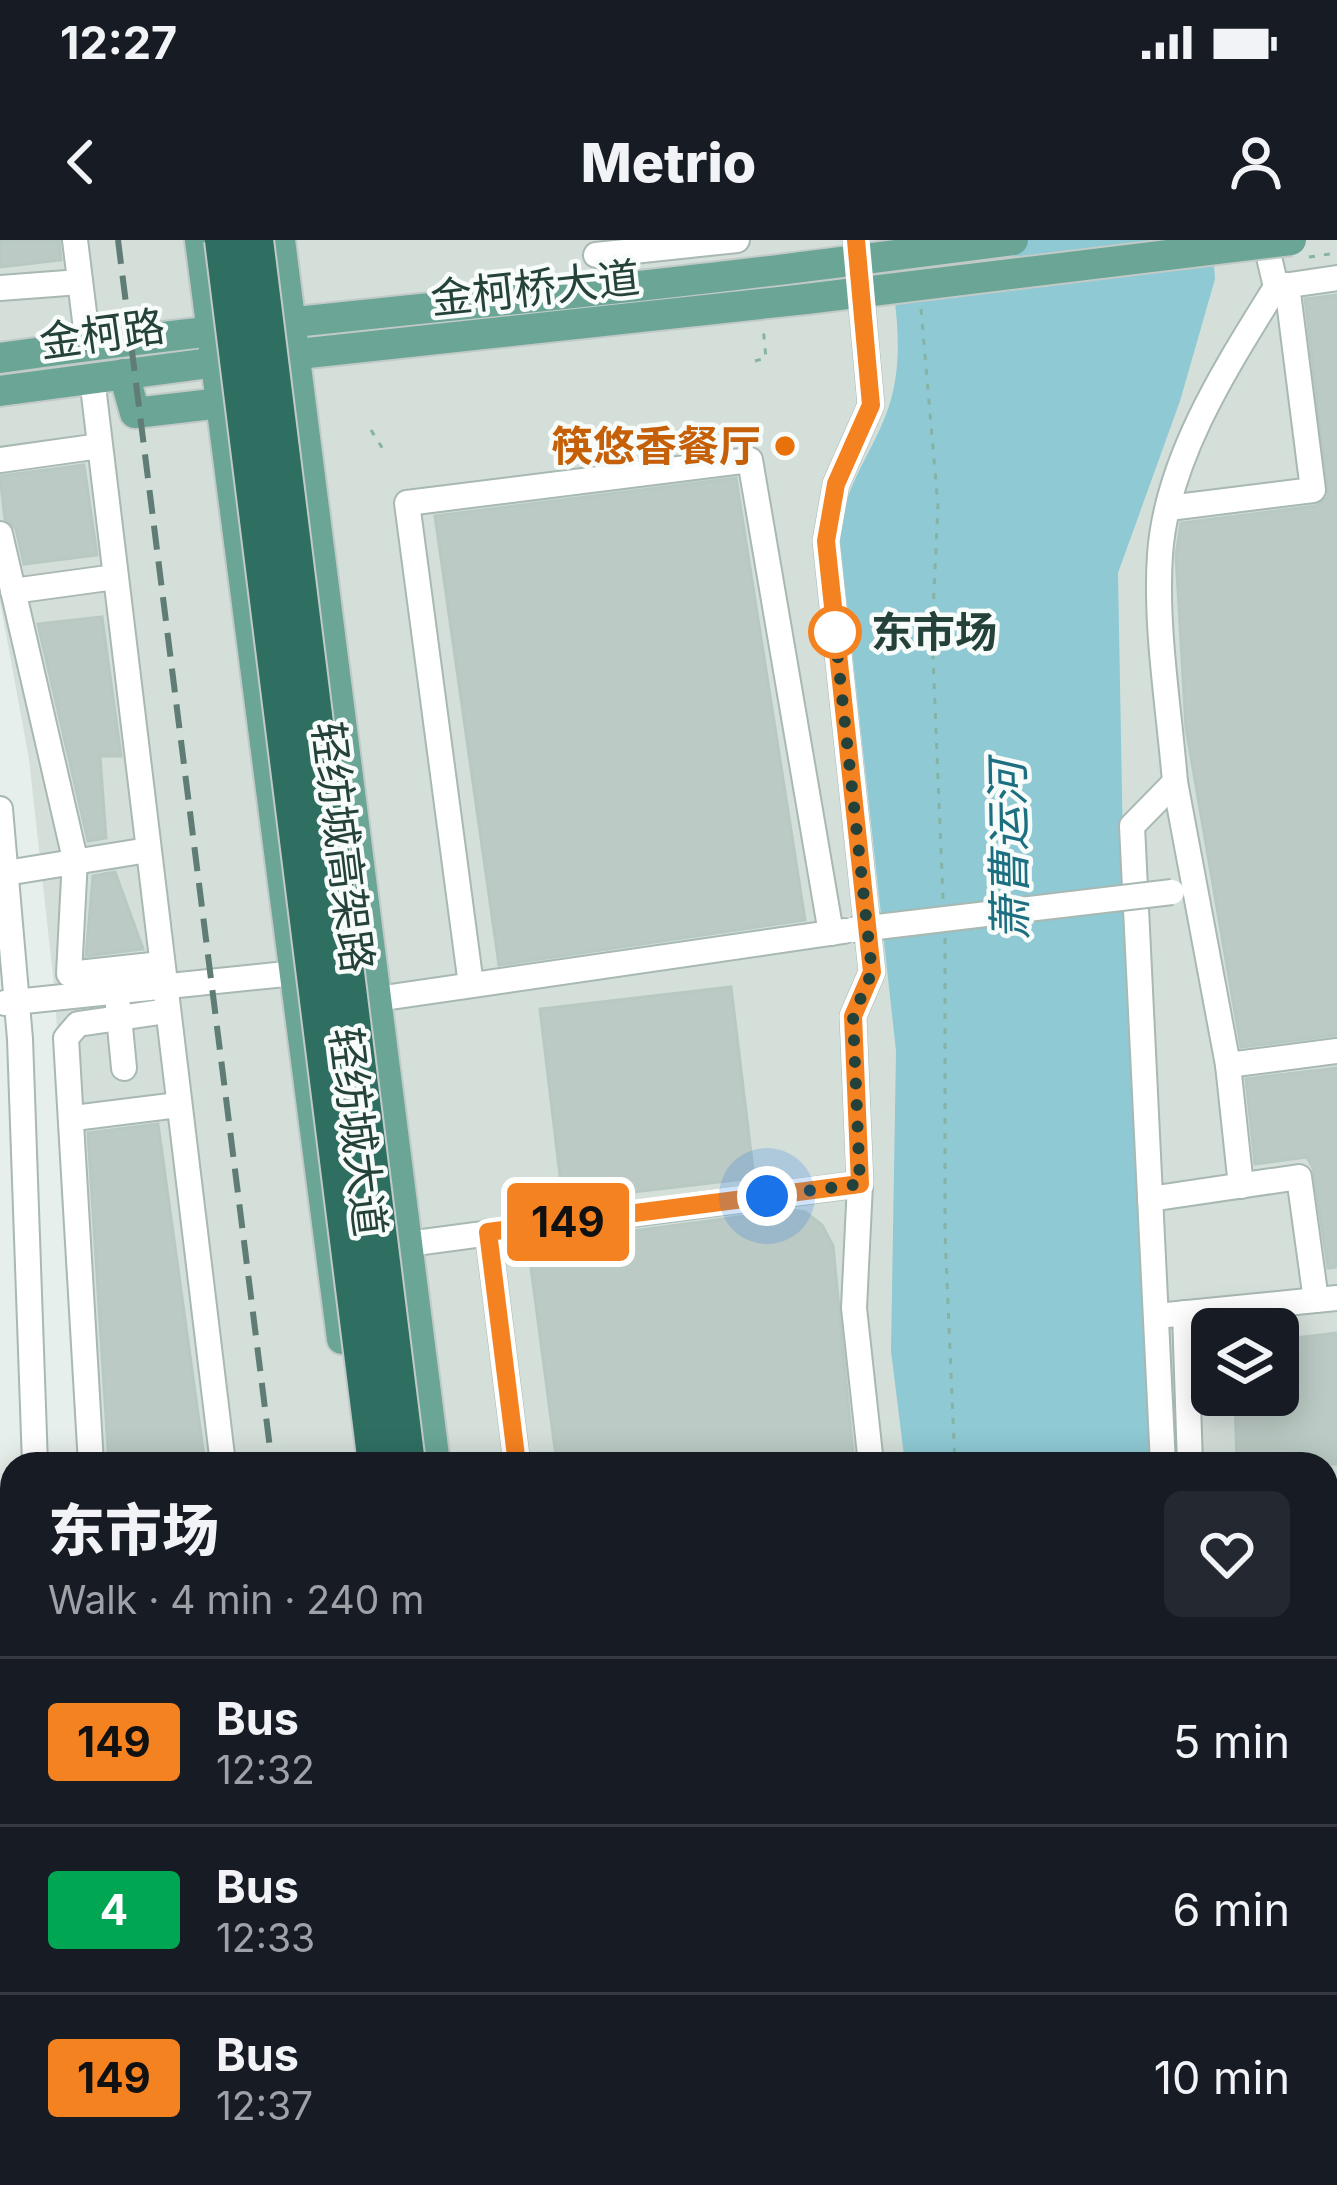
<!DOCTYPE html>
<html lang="en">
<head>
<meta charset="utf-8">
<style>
	body { margin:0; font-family:Inter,"Noto Sans SC",sans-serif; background:#242831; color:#f1f3f6; height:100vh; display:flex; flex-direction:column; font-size:45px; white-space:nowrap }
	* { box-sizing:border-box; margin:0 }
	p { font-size:39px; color:#9ea1a6 }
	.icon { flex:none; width:66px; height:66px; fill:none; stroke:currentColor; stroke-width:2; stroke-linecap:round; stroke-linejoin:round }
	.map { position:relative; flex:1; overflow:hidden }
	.sheet { position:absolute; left:0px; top:1212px; width:1338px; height:735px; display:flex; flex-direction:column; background:#171b24; border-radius:36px 36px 0 0; box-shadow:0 6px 30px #0003 }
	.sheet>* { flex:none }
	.badge { padding:0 24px; border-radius:9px; font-size:42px; line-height:78px }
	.fabs { position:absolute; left:1191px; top:1068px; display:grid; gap:24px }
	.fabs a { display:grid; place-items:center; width:108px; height:108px; border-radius:18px; background:#171b24; box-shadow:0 6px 30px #0003; font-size:60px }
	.you { position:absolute; width:60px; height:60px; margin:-30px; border:9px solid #fff; border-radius:50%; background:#1a73e8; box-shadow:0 0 0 18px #1a73e833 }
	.map>.badge { position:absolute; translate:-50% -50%; box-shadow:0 0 0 6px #fff }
	.round { display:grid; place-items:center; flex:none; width:126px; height:126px; border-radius:18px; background:#242831 }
	.summary { display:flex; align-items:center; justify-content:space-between; height:204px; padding:0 48px }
	h1 { font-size:57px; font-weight:800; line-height:90px }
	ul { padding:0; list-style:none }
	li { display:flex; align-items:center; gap:36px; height:168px; padding:0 48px; border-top:3px solid #363941 }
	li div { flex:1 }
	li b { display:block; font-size:45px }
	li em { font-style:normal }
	li .badge { min-width:132px; font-weight:700; text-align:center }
	.status { display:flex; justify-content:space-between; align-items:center; height:84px; padding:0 60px; background:#171b24; direction:ltr }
	.status svg { height:33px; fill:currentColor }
	header { display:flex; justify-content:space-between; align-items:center; height:156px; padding:0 48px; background:#171b24; font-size:54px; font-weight:800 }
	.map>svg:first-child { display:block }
	.built { fill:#d4dfda; fill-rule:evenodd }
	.water { fill:#8ec9d4 }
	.building { fill:#bbcac4; stroke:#b8c9c2; stroke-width:3 }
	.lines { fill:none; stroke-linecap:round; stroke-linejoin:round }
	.minor-casing { stroke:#a8b8b2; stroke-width:28 }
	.major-casing { stroke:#c2cac8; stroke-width:34 }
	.highway-casing { stroke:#c2cac8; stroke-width:40 }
	.path { stroke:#86b3a5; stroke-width:3; stroke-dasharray:6 9; stroke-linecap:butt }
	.minor { stroke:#fff; stroke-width:24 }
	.major { stroke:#6aa596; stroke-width:30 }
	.highway { stroke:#2f6f62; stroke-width:36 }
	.rail { stroke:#5f7d75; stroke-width:6; stroke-dasharray:24 12; stroke-linecap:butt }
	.minor-bridge-casing { stroke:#a8b8b2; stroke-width:28; stroke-linecap:butt }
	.major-bridge-casing { stroke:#c2cac8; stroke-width:34; stroke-linecap:butt }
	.highway-bridge-casing { stroke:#c2cac8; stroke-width:40; stroke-linecap:butt }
	.path-bridge { stroke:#86b3a5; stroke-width:3; stroke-dasharray:6 9; stroke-linecap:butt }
	.minor-bridge { stroke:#fff; stroke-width:24 }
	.major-bridge { stroke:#6aa596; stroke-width:30 }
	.highway-bridge { stroke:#2f6f62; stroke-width:36 }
	.line-casing { stroke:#fff; stroke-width:27 }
	.line { stroke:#f58220; stroke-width:18 }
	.walk { stroke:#24423a; stroke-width:12; stroke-dasharray:0 21.6 }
	.food-dot { fill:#e8710a; stroke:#f7fbf9; stroke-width:4.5 }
	.stop-dot { fill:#fff; stroke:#f58220; stroke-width:6 }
	.labels { text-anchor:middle; stroke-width:9; stroke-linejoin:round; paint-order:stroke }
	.street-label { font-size:42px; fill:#24423a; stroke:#f7fbf9 }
	.food-label { font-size:42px; font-weight:bold; fill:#c56008; stroke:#f7fbf9; text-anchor:end }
	.stop-label { font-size:42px; font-weight:bold; fill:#24423a; stroke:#f7fbf9; text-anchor:start }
	.water-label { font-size:45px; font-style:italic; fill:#1c6f80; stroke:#f7fbf9 }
</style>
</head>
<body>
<div class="status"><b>12:27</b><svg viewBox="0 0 49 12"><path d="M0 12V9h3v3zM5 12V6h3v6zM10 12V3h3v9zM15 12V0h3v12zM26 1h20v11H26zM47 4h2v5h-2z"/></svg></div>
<header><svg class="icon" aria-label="back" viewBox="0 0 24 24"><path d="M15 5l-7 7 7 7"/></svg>Metrio<svg class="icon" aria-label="person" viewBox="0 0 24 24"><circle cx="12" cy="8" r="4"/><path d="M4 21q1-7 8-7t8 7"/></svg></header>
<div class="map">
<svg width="1337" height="1945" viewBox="0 0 1337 1945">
	<rect width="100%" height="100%" fill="#e6efeb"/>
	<g class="built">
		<path d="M0 0H1337V1945H1198V1935H1326V1224H81L55 754 29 519 0 361ZM1212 1089H1278V1155H1212Z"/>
		<path d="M146 1935H338L339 1945H147Z"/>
	</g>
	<g class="water">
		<path d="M886 0H1212L1215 39 1180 161 1118 333 1123 609 1141 900 1149 1224H905L891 1111 896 811 840 301C840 250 872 215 888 169 907 115 894 55 886 0Z"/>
		<path d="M995 1935H1163V1945H996Z"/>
	</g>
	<g class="building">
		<path d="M0 0H59L61 20 0 27Z"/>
		<path d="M1337 55V795L1241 807 1186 488 1176 315 1181 283 1315 266 1328 257 1305 59Z"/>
		<path d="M84 225 97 315 24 324 16 289 5 279 0 236Z"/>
		<path d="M736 238 805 680 499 725 435 276Z"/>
		<path d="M102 377 121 516H100L106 598 88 601 38 384Z"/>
		<path d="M115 632 143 709 86 716 93 636Z"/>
		<path d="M731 747 754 938 563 960 540 769Z"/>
		<path d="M1337 828V1027L1328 1028 1313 928 1307 917 1255 924 1246 839Z"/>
		<path d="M158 884 205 1224H109L88 893Z"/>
		<path d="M791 970 805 972 822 985 833 1006 854 1224H557L528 1005Z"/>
		<path d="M1337 1093V1224H1237L1235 1155H1278V1100Z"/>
	</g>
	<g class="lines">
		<g class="minor-casing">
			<g id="minor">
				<path d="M75 0 88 105"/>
				<path d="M856 0 871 165 836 244 826 301 872 732 853 776 860 944 854 1068 871 1224"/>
				<path d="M596 15 737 0"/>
				<path d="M1276 47 1337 38"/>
				<path d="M0 48 80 42"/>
				<path d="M92 138 223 1224"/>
				<path d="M0 220 100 206"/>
				<path d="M1169 268 1313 250 1287 45"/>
				<path d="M0 294 75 619 69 734 161 724"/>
				<path d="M13 351 115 337"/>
				<path d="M1175 542 1228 825 1241 946"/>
				<path d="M0 569 20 799 35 1224"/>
				<path d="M6 633 148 610"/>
				<path d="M471 745 407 263 750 220 831 693"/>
				<path d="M377 759 844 691"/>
				<path d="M5 763 295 733"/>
				<path d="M118 766 124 828"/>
				<path d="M1228 825 1337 811"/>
				<path d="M74 878 178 865"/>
				<path d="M1150 959 1299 937 1316 1060"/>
				<path d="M488 992 517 1224"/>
				<path d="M408 1004 860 944"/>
				<path d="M1185 1073 1190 1224"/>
				<path d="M1157 1076 1337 1058"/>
				<path d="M91 1224 66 798 78 784 167 771"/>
				<path d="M1163 1224 1132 586 1175 542C1169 468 1155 388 1160 314 1167 218 1227 126 1276 47L1265 0"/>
				<path d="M114 1935 115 1945"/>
				<path d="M171 1935 172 1945"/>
				<path d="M310 1935 311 1945"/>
				<path d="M1223 1935 1224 1945"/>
				<path d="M595 1945 666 1939"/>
				<path d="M1312 1945 1337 1941"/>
			</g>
		</g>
		<g class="major-casing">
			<g id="major">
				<path d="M200 0 342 1099"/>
				<path d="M280 0 435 1224"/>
				<path d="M280 116 806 59"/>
				<path d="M0 118C267 80 535 61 802 27"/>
				<path d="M124 134 135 173 221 163"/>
				<path d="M0 151 232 120"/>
				<path d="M526 1935 527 1945"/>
			</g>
		</g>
		<g class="highway-casing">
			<g id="highway">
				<path d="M467 1935 468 1945"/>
				<path d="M496 1935 498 1945"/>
			</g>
		</g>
		<g class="path">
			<path d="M921 69 938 266 932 393 943 659"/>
			<path d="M755 121 766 118 763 86"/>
			<path d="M371 190 386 214"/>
			<path d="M945 698V994L955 1224"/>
		</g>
		<use href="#minor" class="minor"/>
		<use href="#major" class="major"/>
		<use href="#highway" class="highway"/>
		<g class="rail">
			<path d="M118 0 272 1224"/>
			<path d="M372 1935 373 1945"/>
		</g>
		<g class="minor-bridge-casing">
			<path id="minor-bridge" d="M852 690 1172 652"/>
		</g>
		<g class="major-bridge-casing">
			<g id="major-bridge">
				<path d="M802 27 1013 0"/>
				<path d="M806 59 1291 0"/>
			</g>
		</g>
		<g class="highway-bridge-casing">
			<g id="highway-bridge">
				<path d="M223 0 376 1224"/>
				<path d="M255 0 407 1224"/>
			</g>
		</g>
		<path class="path-bridge" d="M1309 17 1337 13"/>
		<use href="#minor-bridge" class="minor-bridge"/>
		<use href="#major-bridge" class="major-bridge"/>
		<use href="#highway-bridge" class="highway-bridge"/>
	</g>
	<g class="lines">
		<g class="line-casing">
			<path id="line" d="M517 1224 488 992 860 944 853 776 872 732 826 301 836 244 871 165 856 0"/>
		</g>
		<use href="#line" class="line"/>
		<path class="walk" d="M767 956 860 944 853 776 872 732 835 392"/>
	</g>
	<circle class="food-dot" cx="785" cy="206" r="12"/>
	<circle class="stop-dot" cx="835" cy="392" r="24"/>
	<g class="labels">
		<g class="street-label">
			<text transform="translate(535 48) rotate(-6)" y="15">金柯桥大道</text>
			<text transform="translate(102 94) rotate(-8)" y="15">金柯路</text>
			<text transform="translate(343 607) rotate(83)" y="15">轻纺城高架路</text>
			<text transform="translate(358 892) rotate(83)" y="15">轻纺城大道</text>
		</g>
		<g class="food-label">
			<text x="761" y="221">筷悠香餐厅</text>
		</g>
		<g class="stop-label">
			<text x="871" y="407">东市场</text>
		</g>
		<g class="water-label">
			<text transform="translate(1009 611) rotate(-91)" y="16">萧曹运河</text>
		</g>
	</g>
</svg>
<div class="fabs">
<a><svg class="icon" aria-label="layers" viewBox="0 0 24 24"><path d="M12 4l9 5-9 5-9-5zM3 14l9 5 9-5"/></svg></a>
</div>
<div class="you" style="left:767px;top:956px"></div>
<b class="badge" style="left:568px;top:982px;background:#f58220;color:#111">149</b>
<section class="sheet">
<div class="summary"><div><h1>东市场</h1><p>Walk · 4 min · 240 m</p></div><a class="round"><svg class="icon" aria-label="heart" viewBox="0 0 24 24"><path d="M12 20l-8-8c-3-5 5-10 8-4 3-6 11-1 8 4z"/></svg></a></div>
<ul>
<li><span class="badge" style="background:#f58220;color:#111">149</span><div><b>Bus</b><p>12:32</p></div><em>5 min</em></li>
<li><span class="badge" style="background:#00a651;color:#fff">4</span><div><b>Bus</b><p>12:33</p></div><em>6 min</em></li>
<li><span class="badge" style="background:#f58220;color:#111">149</span><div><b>Bus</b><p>12:37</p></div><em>10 min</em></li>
</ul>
</section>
</div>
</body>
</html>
